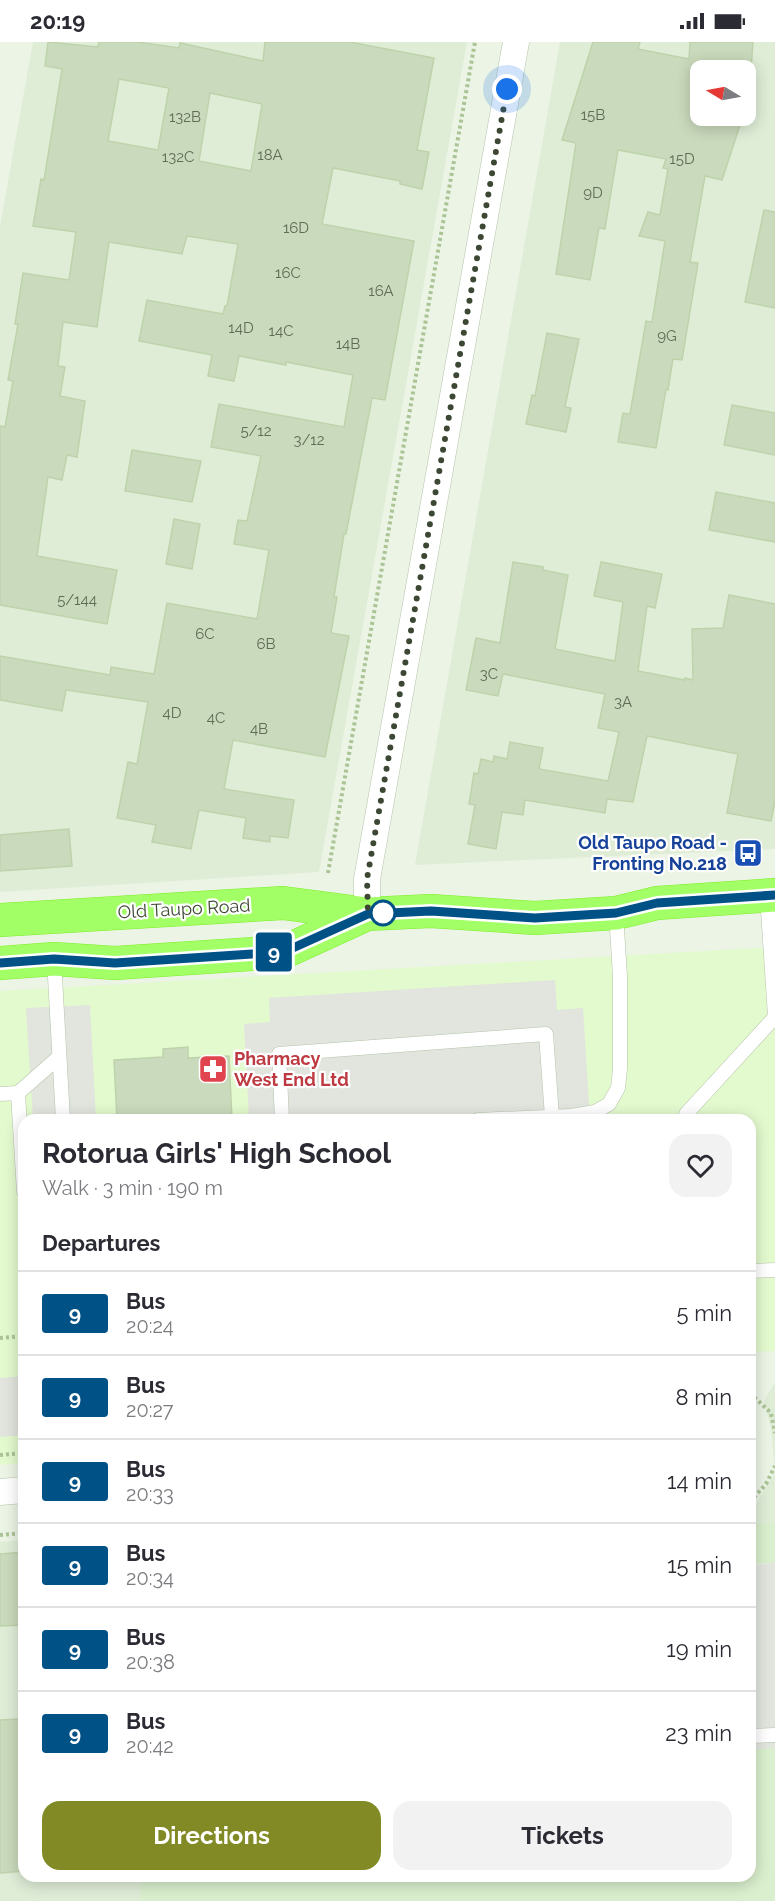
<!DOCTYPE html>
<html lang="en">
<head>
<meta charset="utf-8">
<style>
	body { margin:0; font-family:Raleway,sans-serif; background:#f2f2f3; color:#2b2b33; height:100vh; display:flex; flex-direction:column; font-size:22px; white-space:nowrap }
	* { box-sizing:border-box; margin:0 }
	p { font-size:20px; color:#7c7c81 }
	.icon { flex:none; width:33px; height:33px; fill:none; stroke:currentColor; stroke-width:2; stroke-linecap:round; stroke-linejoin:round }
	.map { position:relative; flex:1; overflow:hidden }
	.panel { position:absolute; left:18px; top:1072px; width:738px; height:768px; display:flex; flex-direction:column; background:#fff; border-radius:18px; box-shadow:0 3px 15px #0003 }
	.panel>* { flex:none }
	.badge { padding:0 12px; border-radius:4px; font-size:21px; line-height:39px }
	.needle { width:39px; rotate:280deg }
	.buttons { position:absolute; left:690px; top:18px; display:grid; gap:12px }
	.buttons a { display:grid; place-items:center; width:66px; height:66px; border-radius:12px; background:#fff; box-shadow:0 3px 15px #0003; font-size:30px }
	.you { position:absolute; width:30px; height:30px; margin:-15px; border:4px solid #fff; border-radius:50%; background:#1a73e8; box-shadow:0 0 0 9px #1a73e833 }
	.map>.badge { position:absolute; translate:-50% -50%; box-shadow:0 0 0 3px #fff }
	h2 { padding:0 24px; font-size:22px; line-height:54px }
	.round { display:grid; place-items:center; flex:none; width:63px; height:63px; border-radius:18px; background:#f2f2f3 }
	.overview { display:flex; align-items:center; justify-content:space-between; height:102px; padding:0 24px }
	h1 { font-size:28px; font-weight:700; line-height:45px }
	.action { display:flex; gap:12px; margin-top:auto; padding:12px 24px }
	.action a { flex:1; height:69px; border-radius:18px; background:#818a24; color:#fff; font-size:24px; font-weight:700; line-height:69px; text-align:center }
	.action a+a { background:#f2f2f3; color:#2b2b33 }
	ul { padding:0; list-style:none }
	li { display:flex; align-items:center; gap:18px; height:84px; padding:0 24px; border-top:2px solid #e1e1e2 }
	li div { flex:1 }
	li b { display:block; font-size:22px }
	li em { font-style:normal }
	li .badge { min-width:66px; font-weight:700; text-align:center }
	.status { display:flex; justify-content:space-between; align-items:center; height:42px; padding:0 30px; background:#fff; direction:ltr }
	.status svg { height:16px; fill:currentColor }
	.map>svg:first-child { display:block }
	.residential { fill:#dfedd7; fill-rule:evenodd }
	.commercial { fill:#e3f9ce }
	.education { fill:#d9efcd }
	.parking { fill:#e1e5de }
	.building { fill:#cadabc; stroke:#bed3ac; stroke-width:1.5; fill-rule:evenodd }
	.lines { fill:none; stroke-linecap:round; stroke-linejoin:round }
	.lane-casing { stroke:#b5c4aa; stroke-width:15 }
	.street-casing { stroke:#b5c4aa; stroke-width:27 }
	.highway-casing { stroke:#7dee26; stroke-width:34 }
	.path { stroke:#aac496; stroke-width:4; stroke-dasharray:3 3; stroke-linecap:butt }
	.lane { stroke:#fff; stroke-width:14 }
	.street { stroke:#fff; stroke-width:26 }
	.highway { stroke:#a3ff66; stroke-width:33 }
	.line-casing { stroke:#fff; stroke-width:14 }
	.line { stroke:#005186; stroke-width:9 }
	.walk { stroke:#3d4834; stroke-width:6; stroke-dasharray:0 10.8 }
	.stop-dot { fill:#fff; stroke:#005186; stroke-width:3 }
	.labels { text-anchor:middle; stroke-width:4.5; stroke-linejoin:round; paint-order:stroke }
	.number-label { font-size:15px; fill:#606c56 }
	.transit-label { font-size:18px; font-weight:bold; fill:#164399; stroke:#fff; text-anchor:end }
	.street-label { font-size:18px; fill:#3d4834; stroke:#fff }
	.health-label { font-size:18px; font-weight:bold; fill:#be3a42; stroke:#fff; text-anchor:start }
</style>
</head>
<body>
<div class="status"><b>20:19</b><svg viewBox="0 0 49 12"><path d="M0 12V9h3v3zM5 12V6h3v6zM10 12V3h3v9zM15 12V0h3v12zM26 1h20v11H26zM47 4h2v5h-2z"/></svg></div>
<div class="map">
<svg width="775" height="1859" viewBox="0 0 775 1859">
	<rect width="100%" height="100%" fill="#ebf4e5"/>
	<g class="residential">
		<path d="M33 0H467L319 830 0 850V184Z"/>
		<path d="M560 0H775V807L415 823ZM700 28H746V74H700Z"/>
		<path d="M775 1340V1482L750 1480V1472L775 1431 771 1386 764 1359Z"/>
		<path d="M24 1498V1834L141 1835V1859H0V1500Z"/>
	</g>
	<path class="commercial" d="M775 905V1309L750 1310V1078H24V1421L0 1423V949Z"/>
	<g class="education">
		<path d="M750 1480 775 1482V1521L750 1522Z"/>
		<path d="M775 1706V1859H141V1834H750V1708Z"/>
	</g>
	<g class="parking">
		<path d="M555 938 557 968 583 966 590 1078H249L244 982 270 980 269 956Z"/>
		<path d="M90 963 96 1078H33L26 966Z"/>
		<path d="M24 1334V1393L0 1395V1336Z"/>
		<path d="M775 1521V1706L750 1708V1523Z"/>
	</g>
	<g class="building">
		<path d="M48 0 98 5 99 0H138L179 6 180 1 263 19 265 0H350L434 16 417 108 429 110 422 147 400 142V139L333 126 322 182 414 199 385 358 372 356 346 492H344L334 555H337L331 591 349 594 325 715 233 698 224 747 294 758 288 796 270 794V800L243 796 246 776 199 768 191 807 152 800 156 783 117 776 128 720 137 722 148 660 66 648 62 669 0 658V614L110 633 111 625 154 632 167 561 257 577 269 508 234 502 238 478 247 479 261 414 211 405 219 362 344 385 353 333 286 320V323L239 314 234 339 208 334 212 313 139 299 147 258 223 272 225 264H227L238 202 187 194 182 212 109 200 97 285 63 280 58 324 65 325 60 354 85 359 77 415 67 413 62 438 48 435 37 514 117 528 107 582 0 563V384L5 385 13 339 8 338 18 282H15L23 231 69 238 76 190 33 184 41 137 44 138 62 27 45 24ZM119 37 169 46 158 108 108 99ZM210 51 262 62 251 129 199 119Z"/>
		<path d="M593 0H640L638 7 689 17 690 0H753L751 28H700V74H743L722 138 705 134 690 220 698 221 682 318 673 317 668 348 666 347 656 406 618 400 623 371 630 372 646 279 652 280 665 199 639 194 648 170 660 173 668 127 663 126 666 117 618 108 605 187 599 186 590 238 556 232 576 101 562 98Z"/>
		<path d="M764 168 775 170V266L745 260Z"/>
		<path d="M547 291 579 297 565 365 571 366 566 390 526 382 532 353 535 354Z"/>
		<path d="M732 363 775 371V413L724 403Z"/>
		<path d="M132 408 201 419 192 460 125 449Z"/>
		<path d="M716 450 775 461V500L709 488Z"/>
		<path d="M174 477 200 482 192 527 166 522Z"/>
		<path d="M513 520 543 525V528L568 533 555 607 615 619 623 560 594 554 601 520 662 532 655 566 647 564 638 629 685 638V636L693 638 692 587 723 586 729 553 775 562V759L771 779 727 771 738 712 647 694 633 760 607 757 605 771 525 758 523 773 502 770 496 807 468 802 475 763 469 762 474 731 478 732 481 717 493 720 494 714 507 717 510 700 543 706 539 727 608 739 619 690 598 686 605 652 503 632 498 654 466 648 476 596 500 601Z"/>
		<path d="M69 787 72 824 0 829V793Z"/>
		<path d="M188 1005V1016L229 1014 232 1078H117L114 1018 163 1015V1007Z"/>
		<path d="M24 1510V1583L0 1584V1512Z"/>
		<path d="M19 1677 21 1705H24V1728H22L24 1761V1829L0 1831V1678Z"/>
	</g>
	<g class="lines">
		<g class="lane-casing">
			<g id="lane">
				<path d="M767 853 775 974"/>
				<path d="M54 917 63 1078"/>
				<path d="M18 1051 24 1150"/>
				<path d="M0 1052 18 1051 59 1015"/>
				<path d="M282 1078 279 1012 546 992 552 1075"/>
				<path d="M478 1078 571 1074 595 1070 609 1062 618 1046 620 1027V934L616 871"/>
				<path d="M686 1078V1072L775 975"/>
				<path d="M750 1229 775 1228"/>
				<path d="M750 1694 775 1693"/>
			</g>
		</g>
		<g class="street-casing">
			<g id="street">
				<path d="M367 872V837L516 0"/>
				<path d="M0 1450 24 1448"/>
			</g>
		</g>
		<g class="highway-casing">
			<g id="highway">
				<path d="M0 878 283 861 367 872 431 869 535 876 616 871 657 861 775 853"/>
				<path d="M0 921 54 917 115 921 284 910 367 872"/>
			</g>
		</g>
		<g class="path">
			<path d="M328 831 475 0"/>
			<path d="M0 1296 24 1294"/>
			<path d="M750 1351 771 1371 775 1391"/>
			<path d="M0 1413 24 1411"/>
			<path d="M750 1460 766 1442 775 1424"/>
			<path d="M0 1493 24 1491"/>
		</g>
		<use href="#lane" class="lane"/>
		<use href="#street" class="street"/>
		<use href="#highway" class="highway"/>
	</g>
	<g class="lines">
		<g class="line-casing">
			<path id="line" d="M0 921 54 917 115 921 284 910 368 872 431 869 535 876 616 871 657 861 775 853"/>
		</g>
		<use href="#line" class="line"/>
		<path class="walk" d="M383 871 368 872 367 837 507 47"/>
	</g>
	<defs>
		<g id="bus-square" transform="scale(1.5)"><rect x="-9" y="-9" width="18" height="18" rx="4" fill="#1a4fb4" stroke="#fff"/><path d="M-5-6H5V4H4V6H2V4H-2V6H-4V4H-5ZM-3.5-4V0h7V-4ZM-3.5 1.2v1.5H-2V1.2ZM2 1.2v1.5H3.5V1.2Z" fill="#fff"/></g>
		<g id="pharmacy-square" transform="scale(1.5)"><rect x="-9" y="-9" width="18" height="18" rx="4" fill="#e0444e" stroke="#fff"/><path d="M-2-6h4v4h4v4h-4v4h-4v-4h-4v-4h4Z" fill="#fff"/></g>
	</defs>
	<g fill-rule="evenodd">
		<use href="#bus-square" x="748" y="811"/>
		<use href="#pharmacy-square" x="213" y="1027"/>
	</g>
	<circle class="stop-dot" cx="383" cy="871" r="12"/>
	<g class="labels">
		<g class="number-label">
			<text x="593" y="78">15B</text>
			<text x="185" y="80">132B</text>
			<text x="270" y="118">18A</text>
			<text x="178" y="120">132C</text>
			<text x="682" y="122">15D</text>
			<text x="593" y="156">9D</text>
			<text x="296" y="191">16D</text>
			<text x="288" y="236">16C</text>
			<text x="381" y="254">16A</text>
			<text x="241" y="291">14D</text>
			<text x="281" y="294">14C</text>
			<text x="667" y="299">9G</text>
			<text x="348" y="307">14B</text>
			<text x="256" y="394">5/12</text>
			<text x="309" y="403">3/12</text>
			<text x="77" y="563">5/144</text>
			<text x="205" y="597">6C</text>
			<text x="266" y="607">6B</text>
			<text x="489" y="637">3C</text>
			<text x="623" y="665">3A</text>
			<text x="172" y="676">4D</text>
			<text x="216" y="681">4C</text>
			<text x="259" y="692">4B</text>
		</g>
		<g class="transit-label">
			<text x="727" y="807">Old Taupo Road -<tspan x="727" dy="21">Fronting No.218</tspan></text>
		</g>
		<g class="street-label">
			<text transform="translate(184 867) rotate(-3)" y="6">Old Taupo Road</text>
		</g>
		<g class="health-label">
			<text x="234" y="1023">Pharmacy<tspan x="234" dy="21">West End Ltd</tspan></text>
		</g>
	</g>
</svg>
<div class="buttons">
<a><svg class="needle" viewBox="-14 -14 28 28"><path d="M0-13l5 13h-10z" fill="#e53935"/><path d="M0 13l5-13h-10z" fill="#7c7c81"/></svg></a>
</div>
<div class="you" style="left:507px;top:47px"></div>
<b class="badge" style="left:274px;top:910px;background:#005186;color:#fff">9</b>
<section class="panel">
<div class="overview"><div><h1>Rotorua Girls' High School</h1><p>Walk · 3 min · 190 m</p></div><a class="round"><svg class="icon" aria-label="heart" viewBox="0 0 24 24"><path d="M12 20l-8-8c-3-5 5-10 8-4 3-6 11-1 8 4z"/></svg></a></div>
<h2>Departures</h2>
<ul>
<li><span class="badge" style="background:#005186;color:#fff">9</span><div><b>Bus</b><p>20:24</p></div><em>5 min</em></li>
<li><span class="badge" style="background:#005186;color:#fff">9</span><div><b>Bus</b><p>20:27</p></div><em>8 min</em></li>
<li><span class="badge" style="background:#005186;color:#fff">9</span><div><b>Bus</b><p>20:33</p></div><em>14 min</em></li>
<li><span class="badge" style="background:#005186;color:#fff">9</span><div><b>Bus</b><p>20:34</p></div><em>15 min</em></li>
<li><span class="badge" style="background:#005186;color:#fff">9</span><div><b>Bus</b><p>20:38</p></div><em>19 min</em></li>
<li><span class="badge" style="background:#005186;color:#fff">9</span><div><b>Bus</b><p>20:42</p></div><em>23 min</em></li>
</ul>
<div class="action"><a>Directions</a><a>Tickets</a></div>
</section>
</div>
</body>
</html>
